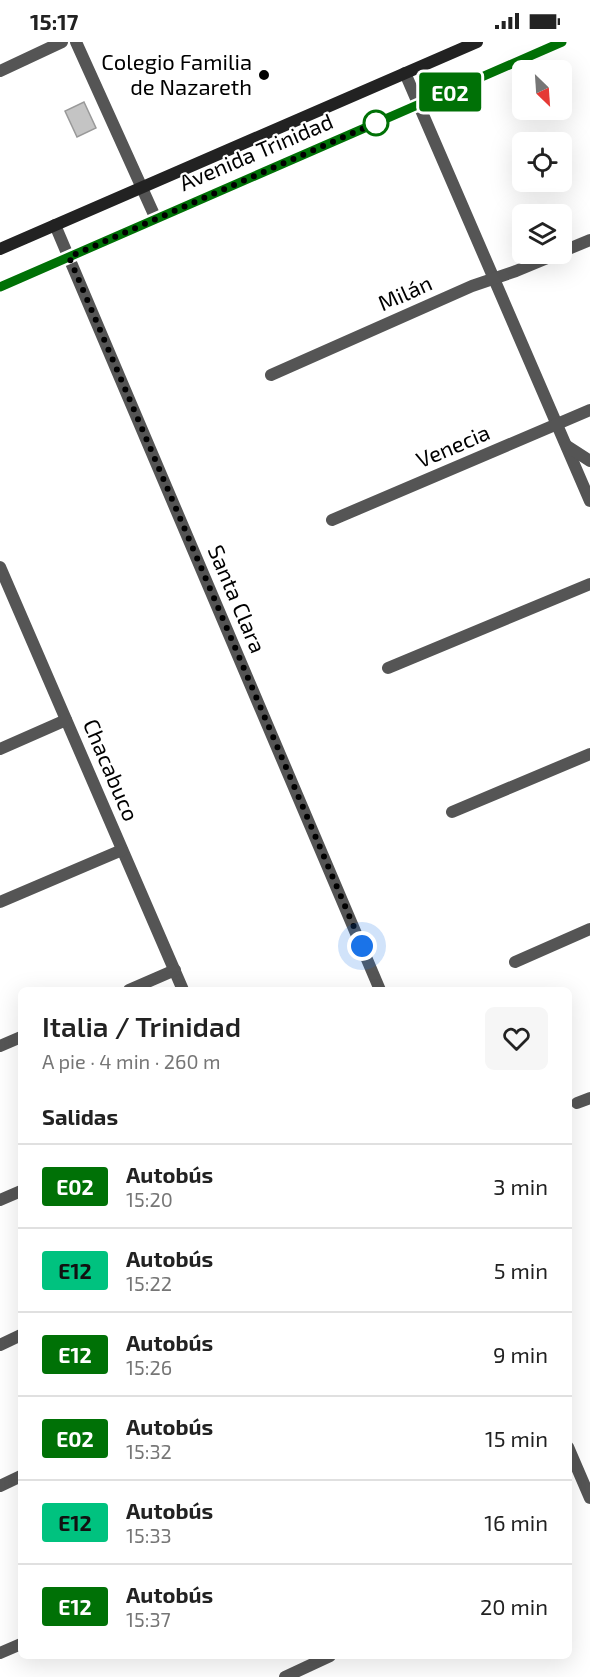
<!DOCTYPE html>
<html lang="es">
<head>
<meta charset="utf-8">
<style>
	body { margin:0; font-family:"Exo 2",sans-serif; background:#f6f6f6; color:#222; height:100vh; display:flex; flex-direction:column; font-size:22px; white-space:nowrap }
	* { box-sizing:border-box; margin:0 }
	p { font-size:20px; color:#767676 }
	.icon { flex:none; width:33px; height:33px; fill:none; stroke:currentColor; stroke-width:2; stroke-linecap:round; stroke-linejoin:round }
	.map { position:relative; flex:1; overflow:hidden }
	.sheet { position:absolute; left:18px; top:945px; width:554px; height:672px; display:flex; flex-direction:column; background:#fff; border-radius:9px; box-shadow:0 6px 24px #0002 }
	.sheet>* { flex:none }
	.badge { padding:0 12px; border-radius:4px; font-size:21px; line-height:39px }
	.needle { width:39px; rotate:155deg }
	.tools { position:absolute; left:512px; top:18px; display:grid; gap:12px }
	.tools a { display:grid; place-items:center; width:60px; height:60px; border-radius:9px; background:#fff; box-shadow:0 6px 24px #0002; font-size:30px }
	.you { position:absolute; width:30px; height:30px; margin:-15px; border:4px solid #fff; border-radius:50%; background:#1a73e8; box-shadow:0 0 0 9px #1a73e833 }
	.map>.badge { position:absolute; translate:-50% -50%; box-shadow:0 0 0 3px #fff }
	h2 { padding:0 24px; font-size:22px; line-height:54px }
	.round { display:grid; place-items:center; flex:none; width:63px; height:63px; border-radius:9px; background:#f6f6f6 }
	.summary { display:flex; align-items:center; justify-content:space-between; height:102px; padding:0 24px }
	h1 { font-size:28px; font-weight:600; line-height:45px }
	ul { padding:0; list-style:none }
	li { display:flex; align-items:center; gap:18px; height:84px; padding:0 24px; border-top:2px solid #e0e0e0 }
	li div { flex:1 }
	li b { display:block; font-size:22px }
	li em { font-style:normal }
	li .badge { min-width:66px; font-weight:700; text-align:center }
	.status { display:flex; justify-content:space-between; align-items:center; height:42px; padding:0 30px; background:#fff; direction:ltr }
	.status svg { height:16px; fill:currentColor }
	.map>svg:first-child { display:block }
	.building { fill:#c4c4c4; stroke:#999; stroke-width:1.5 }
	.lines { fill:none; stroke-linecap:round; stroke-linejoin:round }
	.street { stroke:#555; stroke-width:12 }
	.secondary { stroke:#222; stroke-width:12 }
	.line-casing { stroke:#fff; stroke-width:14 }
	.line { stroke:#007106; stroke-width:9 }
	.walk { stroke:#000; stroke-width:6; stroke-dasharray:0 10.8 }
	.poi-dot { fill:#000; stroke:#fff; stroke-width:2 }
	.stop-dot { fill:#fff; stroke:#007106; stroke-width:3 }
	.labels { text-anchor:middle; stroke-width:4.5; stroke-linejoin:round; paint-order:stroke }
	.poi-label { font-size:22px; fill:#000; stroke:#fff; text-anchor:end }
	.street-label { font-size:22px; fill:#000; stroke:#fff }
</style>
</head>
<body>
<div class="status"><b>15:17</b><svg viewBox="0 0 49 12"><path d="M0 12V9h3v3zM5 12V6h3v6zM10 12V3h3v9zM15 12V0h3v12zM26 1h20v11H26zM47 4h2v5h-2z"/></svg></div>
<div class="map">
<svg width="590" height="1635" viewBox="0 0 590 1635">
	<rect width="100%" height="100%" fill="#fff"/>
	<path class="building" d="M84 60 96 86 77 95 65 69Z"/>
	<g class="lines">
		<g class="street">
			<path d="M76 0 156 177"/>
			<path d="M0 29 62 0"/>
			<path d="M405 31 590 459"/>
			<path d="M55 183 380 948"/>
			<path d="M561 210 590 198"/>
			<path d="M271 333 472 244 516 229 557 212"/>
			<path d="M567 404 590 419"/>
			<path d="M332 478 590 368"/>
			<path d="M0 525 183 948"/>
			<path d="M388 626 590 542"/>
			<path d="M0 707 66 678"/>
			<path d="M452 770 590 712"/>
			<path d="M0 860 122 808"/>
			<path d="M515 920 590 887"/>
			<path d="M129 948 175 928"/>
			<path d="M0 1004 21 995"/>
			<path d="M577 1061 590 1056"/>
			<path d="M0 1158 21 1149"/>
			<path d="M0 1303 21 1293"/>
			<path d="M568 1405 590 1456"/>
			<path d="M0 1444 21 1434"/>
			<path d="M0 1611 21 1602"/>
			<path d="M285 1635 330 1614"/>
		</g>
		<g class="secondary">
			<path d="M0 207 477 0"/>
			<path d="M0 245 562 0"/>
		</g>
	</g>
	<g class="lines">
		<g class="line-casing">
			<path id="line" d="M0 245 562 0"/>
		</g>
		<use href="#line" class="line"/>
		<path class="walk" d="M362 904 69 215 378 80 376 81"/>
	</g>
	<circle class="poi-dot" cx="264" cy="33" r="6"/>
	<circle class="stop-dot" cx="376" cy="81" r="12"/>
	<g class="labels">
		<g class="poi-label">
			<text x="252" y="28">Colegio Familia<tspan x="252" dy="25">de Nazareth</tspan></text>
		</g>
		<g class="street-label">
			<text transform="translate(256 110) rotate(-23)" y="8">Avenida Trinidad</text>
			<text transform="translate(405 251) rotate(-24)" y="8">Milán</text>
			<text transform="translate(453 404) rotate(-23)" y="8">Venecia</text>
			<text transform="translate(237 557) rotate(67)" y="8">Santa Clara</text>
			<text transform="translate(111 728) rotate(67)" y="8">Chacabuco</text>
		</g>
	</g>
</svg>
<div class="tools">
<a><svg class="needle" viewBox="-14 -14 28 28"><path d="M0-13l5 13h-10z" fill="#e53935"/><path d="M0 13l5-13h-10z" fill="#767676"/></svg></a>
<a><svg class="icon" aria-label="locate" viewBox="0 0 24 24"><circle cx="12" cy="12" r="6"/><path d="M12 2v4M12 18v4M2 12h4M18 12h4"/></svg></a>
<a><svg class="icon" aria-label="layers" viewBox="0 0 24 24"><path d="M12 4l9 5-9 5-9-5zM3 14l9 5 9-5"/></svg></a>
</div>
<div class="you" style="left:362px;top:904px"></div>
<b class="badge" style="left:450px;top:50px;background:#007106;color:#fff">E02</b>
<section class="sheet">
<div class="summary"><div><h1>Italia / Trinidad</h1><p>A pie · 4 min · 260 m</p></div><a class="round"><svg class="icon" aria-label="heart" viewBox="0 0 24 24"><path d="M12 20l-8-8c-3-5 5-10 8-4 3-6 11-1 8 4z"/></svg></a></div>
<h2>Salidas</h2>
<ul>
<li><span class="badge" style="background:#007106;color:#fff">E02</span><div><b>Autobús</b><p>15:20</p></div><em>3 min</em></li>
<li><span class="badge" style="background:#00c27f;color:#111">E12</span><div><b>Autobús</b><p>15:22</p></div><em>5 min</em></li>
<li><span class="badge" style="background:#007106;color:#fff">E12</span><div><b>Autobús</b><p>15:26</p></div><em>9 min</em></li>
<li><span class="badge" style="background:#007106;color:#fff">E02</span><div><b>Autobús</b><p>15:32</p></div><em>15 min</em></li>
<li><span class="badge" style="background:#00c27f;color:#111">E12</span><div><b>Autobús</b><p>15:33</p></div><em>16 min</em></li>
<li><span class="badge" style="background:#007106;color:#fff">E12</span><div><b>Autobús</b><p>15:37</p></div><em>20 min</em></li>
</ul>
</section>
</div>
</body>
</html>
